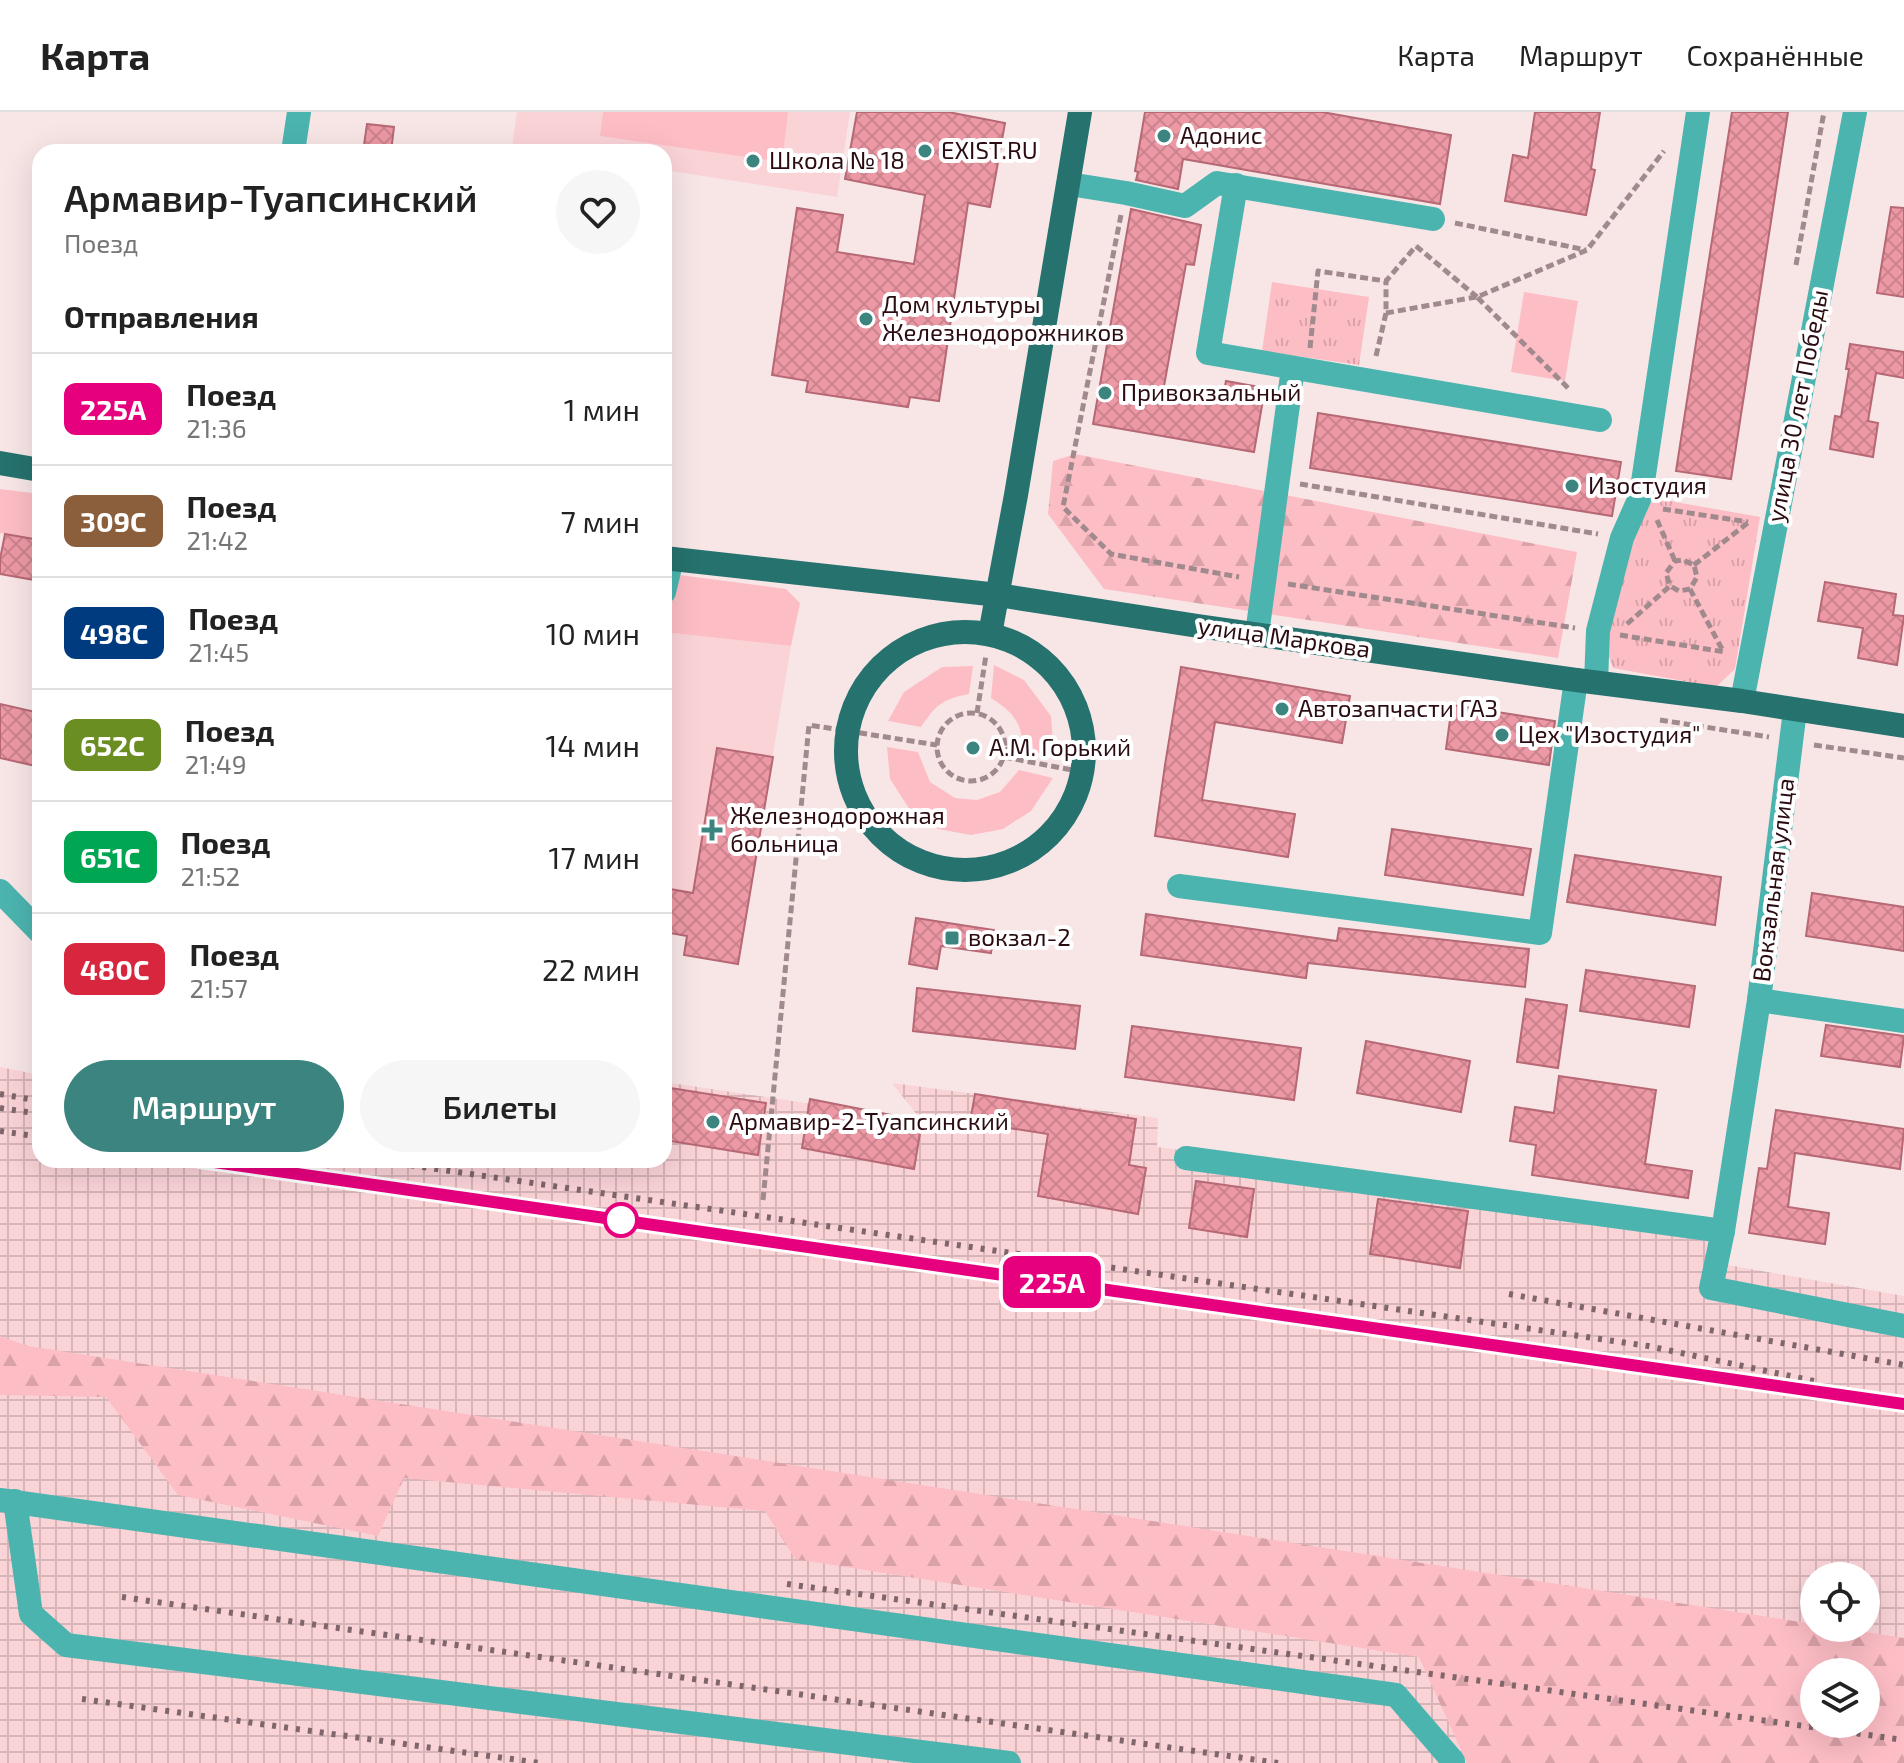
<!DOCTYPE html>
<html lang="ru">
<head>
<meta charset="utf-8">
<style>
	body { margin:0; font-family:"Exo 2",sans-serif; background:#f6f6f6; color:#222; height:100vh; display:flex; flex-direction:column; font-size:30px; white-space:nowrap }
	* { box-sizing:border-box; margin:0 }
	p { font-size:26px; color:#767676 }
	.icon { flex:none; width:44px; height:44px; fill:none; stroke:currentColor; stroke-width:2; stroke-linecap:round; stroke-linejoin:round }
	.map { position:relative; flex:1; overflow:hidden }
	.drawer { position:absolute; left:32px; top:32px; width:640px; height:1024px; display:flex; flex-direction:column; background:#fff; border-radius:24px; box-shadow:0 8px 32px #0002 }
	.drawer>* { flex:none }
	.badge { padding:0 16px; border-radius:12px; font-size:28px; line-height:52px }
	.controls { position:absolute; left:1800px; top:1450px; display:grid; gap:16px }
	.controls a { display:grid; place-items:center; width:80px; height:80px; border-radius:50%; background:#fff; box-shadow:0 8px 32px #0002; font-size:40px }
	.map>.badge { position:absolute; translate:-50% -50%; box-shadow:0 0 0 4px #fff }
	h2 { padding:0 32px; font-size:30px; line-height:72px }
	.round { display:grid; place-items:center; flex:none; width:84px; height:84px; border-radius:42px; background:#f6f6f6 }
	.summary { display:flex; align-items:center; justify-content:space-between; height:136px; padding:0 32px }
	h1 { font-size:38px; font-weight:600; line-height:60px }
	.action { display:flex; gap:16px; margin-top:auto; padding:16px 32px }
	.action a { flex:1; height:92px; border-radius:48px; background:#3c8480; color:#fff; font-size:32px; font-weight:600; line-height:92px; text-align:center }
	.action a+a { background:#f6f6f6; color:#222 }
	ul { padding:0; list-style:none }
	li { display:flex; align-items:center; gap:24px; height:112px; padding:0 32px; border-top:2px solid #e0e0e0 }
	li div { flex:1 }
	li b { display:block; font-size:30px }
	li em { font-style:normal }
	li .badge { min-width:88px; font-weight:700; text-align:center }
	header { display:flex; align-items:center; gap:48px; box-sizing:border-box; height:112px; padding:0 40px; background:#fff; border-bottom:2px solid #e0e0e0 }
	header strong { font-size:38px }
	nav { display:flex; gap:44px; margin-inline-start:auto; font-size:28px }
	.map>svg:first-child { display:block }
	.built { fill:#fad3d7 }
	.industrial { fill:url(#industrial-grid); fill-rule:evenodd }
	.grass { fill:#fdbdc5 }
	.forest { fill:url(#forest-firs); fill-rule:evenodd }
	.park { fill:url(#park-tufts) }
	.building { fill:url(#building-cross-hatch); stroke:#b66874; stroke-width:2 }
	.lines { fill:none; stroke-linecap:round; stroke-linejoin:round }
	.path { stroke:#a18a8d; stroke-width:5; stroke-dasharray:8 4; stroke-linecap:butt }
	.minor { stroke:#4cb4af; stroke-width:24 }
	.major { stroke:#26726e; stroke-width:24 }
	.rail { stroke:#7f666a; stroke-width:6; stroke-dasharray:4 8; stroke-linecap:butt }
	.line-casing { stroke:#fff; stroke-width:18 }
	.line { stroke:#e6007e; stroke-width:12 }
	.poi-dot { fill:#3c8480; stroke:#fff; stroke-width:3 }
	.stop-dot { fill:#fff; stroke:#e6007e; stroke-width:4 }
	.labels { text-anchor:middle; stroke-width:8; stroke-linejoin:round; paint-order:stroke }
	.poi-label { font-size:24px; fill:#2b0c12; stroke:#fff; text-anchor:start }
	.street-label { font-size:24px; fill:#2b0c12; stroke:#fff }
</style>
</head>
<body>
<header>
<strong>Карта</strong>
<nav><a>Карта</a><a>Маршрут</a><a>Сохранённые</a></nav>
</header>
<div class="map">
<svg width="1904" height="1651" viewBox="0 0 1904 1651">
	<defs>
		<pattern id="industrial-grid" width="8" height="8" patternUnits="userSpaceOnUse" patternTransform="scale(2)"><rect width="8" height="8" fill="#fad3d7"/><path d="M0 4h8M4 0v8" fill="none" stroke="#d6b4b8"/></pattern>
		<pattern id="forest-firs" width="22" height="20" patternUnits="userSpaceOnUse" patternTransform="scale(2)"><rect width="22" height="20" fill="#fdbdc5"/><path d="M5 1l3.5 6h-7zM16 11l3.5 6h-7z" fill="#d9a1a8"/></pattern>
		<pattern id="park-tufts" width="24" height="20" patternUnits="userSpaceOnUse" patternTransform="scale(2)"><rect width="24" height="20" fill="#fdbdc5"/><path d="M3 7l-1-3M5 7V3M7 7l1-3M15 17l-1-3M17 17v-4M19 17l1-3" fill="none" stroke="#d9a1a8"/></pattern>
		<pattern id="building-cross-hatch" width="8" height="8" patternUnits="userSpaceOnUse" patternTransform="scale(2)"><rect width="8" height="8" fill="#ed99a5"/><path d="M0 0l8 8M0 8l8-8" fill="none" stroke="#cb838d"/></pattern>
	</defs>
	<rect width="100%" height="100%" fill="#f8e6e7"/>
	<g class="built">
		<path d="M517 0H850L837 85 664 58V40H542L512 35Z"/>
		<path d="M664 520 791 534 738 852 684 843 687 824 664 820Z"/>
	</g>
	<path class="industrial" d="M0 955 40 963V1048H664V970L921 1008 892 971 1158 1006 1157 1035 1709 1107 1728 1153 1904 1184V1613L1866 1560H1814L1617 1651H0ZM1814 1464H1866V1516H1814Z"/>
	<g class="grass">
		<path d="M603 0H788L782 50 600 24Z"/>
		<path d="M1524 180 1578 189 1565 269 1511 260Z"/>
		<path d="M0 377 40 382V428L0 421Z"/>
		<path d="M664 461 786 477 800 491 791 534 664 520Z"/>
		<path d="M994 553 1024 568 1051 604 1054 643 1024 640C1021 611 1016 602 991 586Z"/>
		<path d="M973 554 969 582C942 587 936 593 921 615L888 609 904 580 942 555Z"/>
		<path d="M887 635 918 640 930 670 955 686 977 688 1000 680 1019 658 1053 666 1031 699 1003 717 971 723 938 717 910 698 890 667Z"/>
	</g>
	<g class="forest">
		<path d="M1075 342 1577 440 1558 546 1104 477 1048 402 1053 349Z"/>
		<path d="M0 1224 28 1234 1814 1512V1516H1841L1904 1526V1651H1467L1419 1545 795 1447 765 1399 404 1366 378 1424 178 1383 106 1285 0 1283ZM1814 1560H1866V1612H1814Z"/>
	</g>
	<g class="park">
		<path d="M1272 170 1369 185 1359 253 1262 239Z"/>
		<path d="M1653 386 1760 405 1735 557 1716 575 1613 556 1603 528 1627 436Z"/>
	</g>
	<g class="building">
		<path d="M857 0H948L1005 11 990 95 968 91 939 289 910 285 908 295 806 280 808 269 772 263 797 96 843 103 837 140 914 152 925 83 845 67Z"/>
		<path d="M1145 0H1322L1451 23 1440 92 1183 47 1178 77 1136 68 1138 60 1135 59Z"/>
		<path d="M1535 0H1600L1591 57 1595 58 1586 103 1505 89 1513 43 1528 46Z"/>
		<path d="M1732 0H1788L1731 367 1676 359Z"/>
		<path d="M367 12 394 15 391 40H363Z"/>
		<path d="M1891 95 1904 96V185L1877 181Z"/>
		<path d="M1131 97 1201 113 1194 153 1186 152 1164 274 1223 284 1226 269 1265 276 1254 340 1093 312Z"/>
		<path d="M1850 232 1904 240V266L1876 261 1868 309 1878 311 1873 345 1830 337 1835 304 1841 305 1849 257H1846Z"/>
		<path d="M1318 301 1621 350 1612 404 1310 356Z"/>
		<path d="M5 422 40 428V469L0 462V447Z"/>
		<path d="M1825 470 1896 482 1893 503 1904 504 1897 553 1858 546 1863 516 1818 509Z"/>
		<path d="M1181 555 1350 584 1342 631 1215 610 1202 688 1295 702 1288 745 1155 724 1165 653Z"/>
		<path d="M0 592 40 601V655L0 646Z"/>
		<path d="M1452 593 1555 609 1549 653 1446 637Z"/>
		<path d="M717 636 773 645 738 852 684 843 687 824 664 820V776L693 781Z"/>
		<path d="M1392 717 1531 737 1523 783 1385 763Z"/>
		<path d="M1575 743 1721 765 1715 813 1567 790Z"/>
		<path d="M1812 781 1904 795V839L1806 824Z"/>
		<path d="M1146 802 1337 829 1339 816 1529 837 1525 875 1308 851 1306 866 1141 843Z"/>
		<path d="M916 806 994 818 991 841 941 834 937 857 909 852Z"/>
		<path d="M1586 858 1695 874 1689 915 1580 899Z"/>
		<path d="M917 876 1080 894 1075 937 913 919Z"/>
		<path d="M1526 887 1567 893 1558 956 1517 950Z"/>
		<path d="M1826 913 1904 924 1900 955 1821 944Z"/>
		<path d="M1132 914 1301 936 1294 988 1125 965Z"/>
		<path d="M1366 929 1470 949 1461 1000 1357 981Z"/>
		<path d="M1559 964 1656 978 1645 1052 1692 1059 1688 1086 1532 1063 1536 1033 1510 1029 1515 995 1554 1001Z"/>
		<path d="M664 975 766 991 758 1043 664 1028Z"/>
		<path d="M975 982 1136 1007 1129 1053 1146 1056 1138 1102 1038 1084 1048 1022 970 1010Z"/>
		<path d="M810 987 922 1009 914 1057 802 1036Z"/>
		<path d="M1776 998 1904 1017 1900 1057 1795 1041 1788 1095 1829 1101 1825 1132 1749 1121 1759 1056 1767 1057Z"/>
		<path d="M1196 1069 1254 1077 1247 1125 1189 1116Z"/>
		<path d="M1378 1087 1468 1099 1460 1156 1370 1142Z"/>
	</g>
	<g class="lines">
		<g class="path">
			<path d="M1121 103 1063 395 1111 442 1239 465"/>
			<path d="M1455 111 1586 138"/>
			<path d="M1416 134 1477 185"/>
			<path d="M1796 153 1824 0"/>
			<path d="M1386 201 1476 185"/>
			<path d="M1310 236 1318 159 1386 169 1416 134"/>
			<path d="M1376 244 1386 201V169"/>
			<path d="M1568 276 1477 185 1587 138 1664 39"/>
			<path d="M1300 372 1598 422"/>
			<path d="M1663 397 1748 410"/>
			<path d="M1657 408 1675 449"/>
			<path d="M1694 453 1749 410"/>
			<path d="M1288 472 1575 516"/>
			<path d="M1690 477 1723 539"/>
			<path d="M1627 512 1670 474 1666 461 1675 449 1683 448 1694 453 1697 465 1690 477 1679 479 1670 474"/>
			<path d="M1620 523 1725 540"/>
			<path d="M977 601 986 543"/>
			<circle cx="971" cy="635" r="34"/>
			<path d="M1660 608 1769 625"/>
			<path d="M1814 633 1904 646"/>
			<path d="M1004 645 1083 660"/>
			<path d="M763 1088 809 613 937 633"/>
		</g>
		<g class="minor">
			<path d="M293 40 299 0"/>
			<path d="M1069 72 1126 81 1185 94 1217 71 1433 107"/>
			<path d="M1236 73 1208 241 1600 308"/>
			<path d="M664 480 672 447"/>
			<path d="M1257 522 1293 256"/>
			<path d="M1596 570 1598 519 1622 426 1641 383 1698 0"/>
			<path d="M1742 589 1855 0"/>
			<path d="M1795 598 1759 888 1904 909"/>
			<path d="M1179 774 1540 821 1576 568"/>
			<path d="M0 779 40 820"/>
			<path d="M1186 1046 1723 1119 1759 888"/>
			<path d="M1723 1119 1711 1176 1904 1214"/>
			<path d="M0 1388 1396 1583 1453 1649V1651"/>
			<path d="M15 1389 31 1502 66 1533 1009 1651"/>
		</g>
		<g class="major">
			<path d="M0 351 40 358"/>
			<path d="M664 446 998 483 1198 514 1576 568 1742 589 1904 614"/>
			<circle cx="965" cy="639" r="119"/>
			<path d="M990 522 1016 383 1080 0"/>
		</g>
		<g class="rail">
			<path d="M0 982 40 989"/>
			<path d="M0 996 40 1002"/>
			<path d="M0 1019 40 1025"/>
			<path d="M200 1048 1904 1293"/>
			<path d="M375 1048 1648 1234 1814 1269"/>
			<path d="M1509 1182 1904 1253"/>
			<path d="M787 1472 1904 1628"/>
			<path d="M122 1485 1278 1651"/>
			<path d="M82 1587 540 1651"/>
		</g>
	</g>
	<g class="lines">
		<g class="line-casing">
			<path id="line" d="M200 1048 1904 1292"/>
		</g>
		<use href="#line" class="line"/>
	</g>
	<g class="poi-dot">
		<circle cx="1164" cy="24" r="8"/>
		<circle cx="925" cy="39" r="8"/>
		<circle cx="753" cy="49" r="8"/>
		<circle cx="866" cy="207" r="8"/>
		<circle cx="1105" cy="281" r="8"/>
		<circle cx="1572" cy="374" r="8"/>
		<circle cx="1282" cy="597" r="8"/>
		<circle cx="1502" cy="623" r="8"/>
		<circle cx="973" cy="636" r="8"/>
		<path d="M708 706h8v8h8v8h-8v8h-8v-8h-8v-8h8z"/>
		<rect x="944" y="818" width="16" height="16" rx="4"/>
		<circle cx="713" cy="1010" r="8"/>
	</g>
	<circle class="stop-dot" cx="621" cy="1108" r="16"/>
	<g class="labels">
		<g class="poi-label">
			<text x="1180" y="32">Адонис</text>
			<text x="941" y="47">EXIST.RU</text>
			<text x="769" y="57">Школа № 18</text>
			<text x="882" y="201">Дом культуры<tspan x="882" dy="28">Железнодорожников</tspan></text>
			<text x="1121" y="289">Привокзальный</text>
			<text x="1588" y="382">Изостудия</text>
			<text x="1298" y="605">Автозапчасти ГАЗ</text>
			<text x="1518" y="631">Цех "Изостудия"</text>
			<text x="989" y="644">А.М. Горький</text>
			<text x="730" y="712">Железнодорожная<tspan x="730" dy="28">больница</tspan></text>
			<text x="968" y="834">вокзал-2</text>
			<text x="729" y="1018">Армавир-2-Туапсинский</text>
		</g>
		<g class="street-label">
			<text transform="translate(1798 294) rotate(-79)" y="8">улица 30 лет Победы</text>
			<text transform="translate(1284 526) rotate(8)" y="8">улица Маркова</text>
			<text transform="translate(1774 768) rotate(-83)" y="8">Вокзальная улица</text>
		</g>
	</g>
</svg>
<div class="controls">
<a><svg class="icon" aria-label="locate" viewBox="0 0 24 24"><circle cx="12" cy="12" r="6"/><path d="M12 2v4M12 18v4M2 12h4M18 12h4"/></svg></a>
<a><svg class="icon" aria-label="layers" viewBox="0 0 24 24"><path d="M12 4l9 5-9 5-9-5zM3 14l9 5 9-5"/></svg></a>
</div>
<b class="badge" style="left:1052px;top:1170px;background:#e6007e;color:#fff">225А</b>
<section class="drawer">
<div class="summary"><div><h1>Армавир-Туапсинский</h1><p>Поезд</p></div><a class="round"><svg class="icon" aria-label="heart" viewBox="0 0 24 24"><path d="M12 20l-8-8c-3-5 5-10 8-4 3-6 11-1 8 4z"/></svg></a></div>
<h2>Отправления</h2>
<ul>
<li><span class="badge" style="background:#e6007e;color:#fff">225А</span><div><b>Поезд</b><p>21:36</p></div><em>1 мин</em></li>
<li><span class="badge" style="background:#8b5e3c;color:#fff">309С</span><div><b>Поезд</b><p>21:42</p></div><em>7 мин</em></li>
<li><span class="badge" style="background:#003b80;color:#fff">498С</span><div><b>Поезд</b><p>21:45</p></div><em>10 мин</em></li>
<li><span class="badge" style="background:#6b8e23;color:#fff">652С</span><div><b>Поезд</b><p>21:49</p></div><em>14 мин</em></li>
<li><span class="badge" style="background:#00a651;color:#fff">651С</span><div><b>Поезд</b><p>21:52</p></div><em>17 мин</em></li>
<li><span class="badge" style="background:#d7263d;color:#fff">480С</span><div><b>Поезд</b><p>21:57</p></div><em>22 мин</em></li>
</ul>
<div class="action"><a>Маршрут</a><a>Билеты</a></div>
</section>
</div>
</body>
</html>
